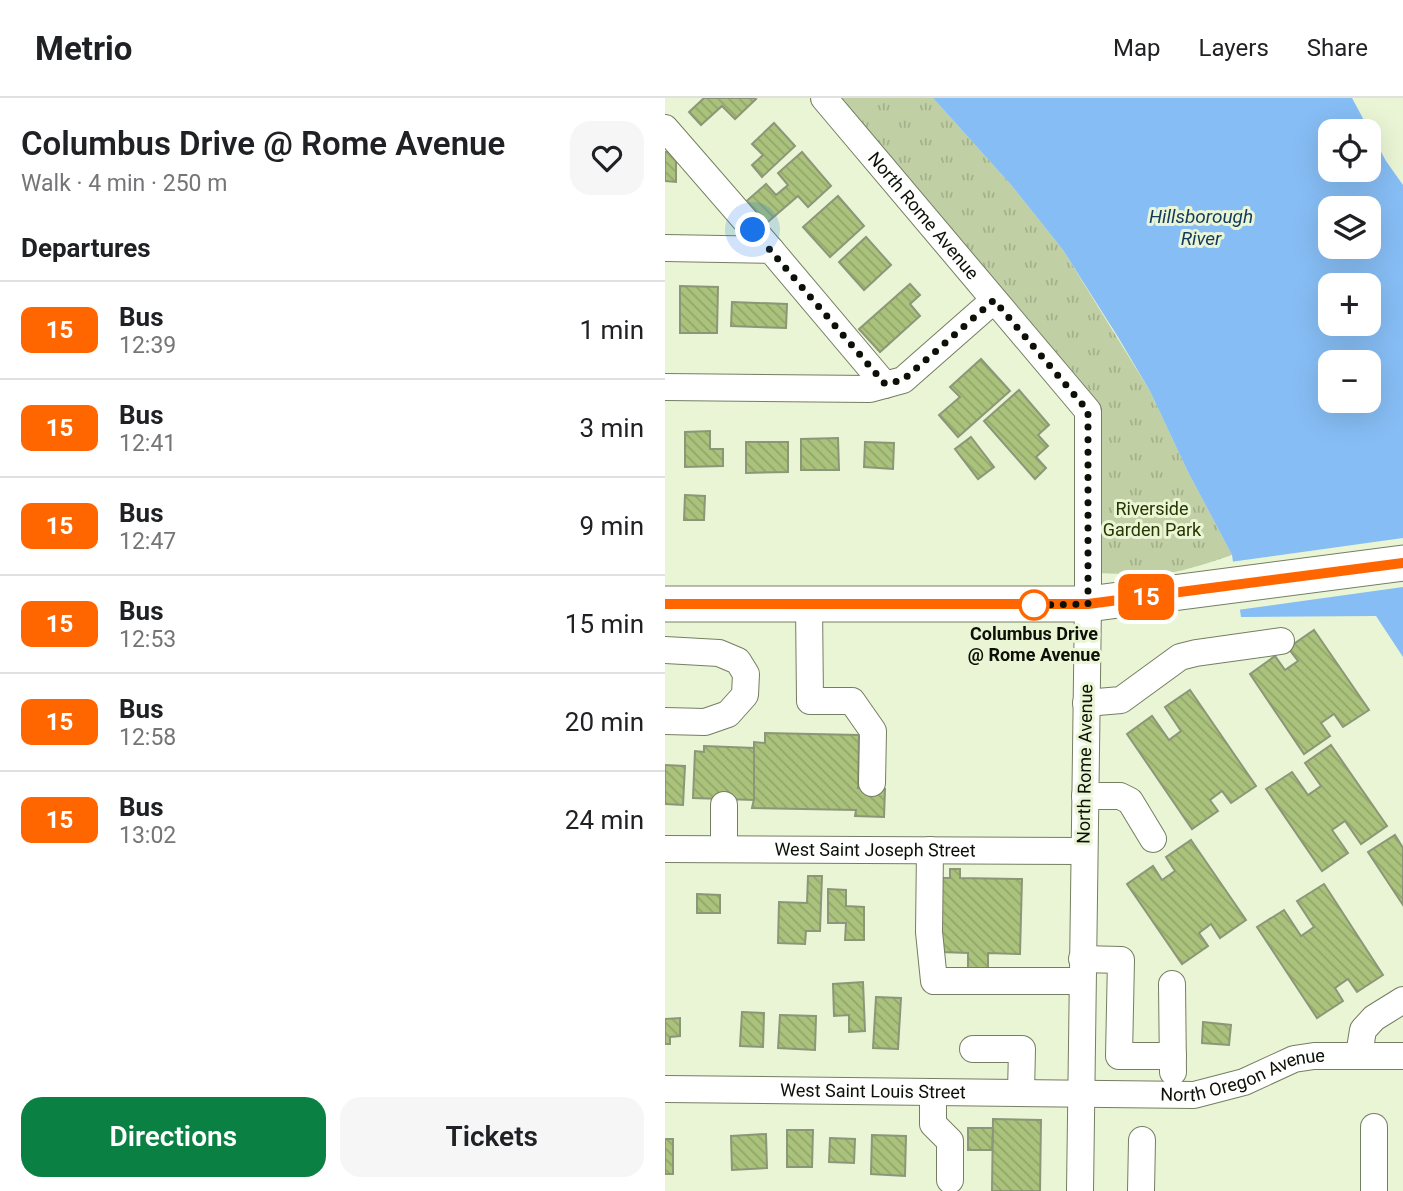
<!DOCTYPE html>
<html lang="en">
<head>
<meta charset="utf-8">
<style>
	body { margin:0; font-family:Roboto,sans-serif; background:#f6f6f6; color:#202124; height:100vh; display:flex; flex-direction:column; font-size:26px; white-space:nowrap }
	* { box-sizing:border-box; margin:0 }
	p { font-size:23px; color:#757577 }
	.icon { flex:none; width:38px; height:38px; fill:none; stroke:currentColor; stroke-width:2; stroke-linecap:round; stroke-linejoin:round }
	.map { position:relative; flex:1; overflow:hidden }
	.side { display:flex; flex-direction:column; background:#fff; width:665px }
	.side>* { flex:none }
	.badge { padding:0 14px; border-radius:10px; font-size:24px; line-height:46px }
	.fabs { position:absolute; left:653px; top:21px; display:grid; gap:14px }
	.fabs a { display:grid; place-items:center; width:63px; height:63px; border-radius:14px; background:#fff; box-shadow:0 7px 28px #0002; font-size:35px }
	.you { position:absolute; width:35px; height:35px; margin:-18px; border:5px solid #fff; border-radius:50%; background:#1a73e8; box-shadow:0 0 0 10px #1a73e833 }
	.map>.badge { position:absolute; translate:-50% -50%; box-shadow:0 0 0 4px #fff }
	h2 { padding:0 21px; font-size:26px; line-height:63px }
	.round { display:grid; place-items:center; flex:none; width:74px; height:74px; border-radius:21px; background:#f6f6f6 }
	.summary { display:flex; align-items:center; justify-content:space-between; height:119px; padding:0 21px }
	h1 { font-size:33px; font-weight:600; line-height:52px }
	.action { display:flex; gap:14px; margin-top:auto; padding:14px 21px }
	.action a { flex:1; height:80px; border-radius:21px; background:#0b8043; color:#fff; font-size:28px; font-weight:600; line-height:80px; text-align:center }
	.action a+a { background:#f6f6f6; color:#202124 }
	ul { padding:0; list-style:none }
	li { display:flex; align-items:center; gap:21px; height:98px; padding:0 21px; border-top:2px solid #e0e0e0 }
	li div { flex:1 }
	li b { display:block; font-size:26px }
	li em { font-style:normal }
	li .badge { min-width:77px; font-weight:700; text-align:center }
	header { display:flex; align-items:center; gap:42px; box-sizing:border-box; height:98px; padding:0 35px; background:#fff; border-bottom:2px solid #e0e0e0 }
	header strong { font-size:33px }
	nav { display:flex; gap:38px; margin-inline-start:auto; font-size:24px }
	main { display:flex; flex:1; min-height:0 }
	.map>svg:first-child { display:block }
	.park { fill:url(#park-tufts) }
	.water { fill:#86bdf4; fill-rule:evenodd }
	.pier { fill:#eaf5d5 }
	.building { fill:url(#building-back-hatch); stroke:#8c9779; stroke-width:2 }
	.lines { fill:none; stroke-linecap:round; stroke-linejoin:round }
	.minor-casing { stroke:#747e62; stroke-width:28 }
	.major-casing { stroke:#747e62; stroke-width:37 }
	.minor { stroke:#fff; stroke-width:26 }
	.major { stroke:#fff; stroke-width:35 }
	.line-casing { stroke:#fff; stroke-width:16 }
	.line { stroke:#f60; stroke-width:10 }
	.walk { stroke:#0c1006; stroke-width:7; stroke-dasharray:0 12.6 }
	.stop-dot { fill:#fff; stroke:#f60; stroke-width:3.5 }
	.labels { text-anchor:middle; stroke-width:6; stroke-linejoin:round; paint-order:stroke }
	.street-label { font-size:18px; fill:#0c1006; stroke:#eaf5d5 }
	.park-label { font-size:18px; fill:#283600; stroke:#eaf5d5 }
	.stop-label { font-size:18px; font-weight:bold; fill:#0c1006; stroke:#eaf5d5 }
	.water-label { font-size:19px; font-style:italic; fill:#113a5d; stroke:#eaf5d5 }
</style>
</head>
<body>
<header>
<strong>Metrio</strong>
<nav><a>Map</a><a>Layers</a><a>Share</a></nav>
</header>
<main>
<section class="side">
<div class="summary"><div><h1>Columbus Drive @ Rome Avenue</h1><p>Walk · 4 min · 250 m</p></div><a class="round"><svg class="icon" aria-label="heart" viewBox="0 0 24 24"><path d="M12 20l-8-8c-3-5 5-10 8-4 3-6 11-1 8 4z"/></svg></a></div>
<h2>Departures</h2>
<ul>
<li><span class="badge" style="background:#f60;color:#fff">15</span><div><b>Bus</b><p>12:39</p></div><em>1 min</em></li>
<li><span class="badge" style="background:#f60;color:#fff">15</span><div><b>Bus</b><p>12:41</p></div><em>3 min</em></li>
<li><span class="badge" style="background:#f60;color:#fff">15</span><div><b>Bus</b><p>12:47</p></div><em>9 min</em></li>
<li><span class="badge" style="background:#f60;color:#fff">15</span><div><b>Bus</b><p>12:53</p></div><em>15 min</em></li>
<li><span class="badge" style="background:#f60;color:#fff">15</span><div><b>Bus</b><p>12:58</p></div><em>20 min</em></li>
<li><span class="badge" style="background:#f60;color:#fff">15</span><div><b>Bus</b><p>13:02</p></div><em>24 min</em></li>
</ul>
<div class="action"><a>Directions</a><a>Tickets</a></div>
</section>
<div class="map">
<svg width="738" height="1093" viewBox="0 0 738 1093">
	<defs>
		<pattern id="park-tufts" width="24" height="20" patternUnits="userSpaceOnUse" patternTransform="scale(1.75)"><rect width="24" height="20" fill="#c0cfa4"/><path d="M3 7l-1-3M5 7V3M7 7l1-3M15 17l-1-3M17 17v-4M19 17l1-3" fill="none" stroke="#a4b18c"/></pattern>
		<pattern id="building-back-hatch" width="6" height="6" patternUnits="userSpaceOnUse" patternTransform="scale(1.75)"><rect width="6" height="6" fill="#aac27b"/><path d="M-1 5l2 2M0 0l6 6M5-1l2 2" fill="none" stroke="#91a669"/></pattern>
	</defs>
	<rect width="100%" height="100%" fill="#eaf5d5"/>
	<path class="park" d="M175 0H268L347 88 398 152 485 293 522 372 567 457C546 464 524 472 502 475 479 477 456 476 434 475V307L355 211Z"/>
	<path class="water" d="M268 0H687L721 63 738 87V559L711 518 576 519 567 457 522 372 485 293 453 239 398 152 347 88ZM665 33H704V72H665ZM665 110H704V149H665ZM665 187H704V226H665ZM665 264H704V303H665Z"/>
	<path class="pier" d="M738 440V489L572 512 565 464Z"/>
	<g class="building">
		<path d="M39 0H89L91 1 70 21 57 8 36 27 24 14Z"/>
		<path d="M109 25 130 48 97 79 87 67 98 57 87 46Z"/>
		<path d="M0 54H11V84L0 83Z"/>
		<path d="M137 54 166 88 143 109 133 98 97 129 77 107 101 86 111 97 123 87 113 75Z"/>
		<path d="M173 98 199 128 165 159 138 129Z"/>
		<path d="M201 139 226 167 199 192 174 164Z"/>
		<path d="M245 186 255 197 245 206 255 218 215 254 194 231Z"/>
		<path d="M15 188 53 189 52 235H15Z"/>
		<path d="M67 204 122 206 121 230 66 228Z"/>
		<path d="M316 261 345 293 293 339 274 317 295 299 285 289Z"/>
		<path d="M354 292 384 327 373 337 383 348 371 359 381 370 370 381 319 323Z"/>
		<path d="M45 333V351H58V368L20 369V334Z"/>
		<path d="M306 339 329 369 313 381 290 351Z"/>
		<path d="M173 340 174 372H136V341Z"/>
		<path d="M81 344H123V374L81 375Z"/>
		<path d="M200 344 229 345 228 371 199 369Z"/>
		<path d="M20 397 40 398 39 422H19Z"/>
		<path d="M649 532 704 612 678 629 669 616 656 625 665 638 639 656 585 576 610 558 620 572 633 563 623 550Z"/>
		<path d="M525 592 591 688 566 705 557 693 545 702 553 713 527 731 462 636 487 618 504 642 516 633 500 609Z"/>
		<path d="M100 635 194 637 193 690 220 691 219 719 190 718 191 712 87 710 89 701V644L100 645Z"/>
		<path d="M666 647 722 728 696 746 680 723 667 732 683 755 657 773 601 691 627 674 643 697 656 688 640 665Z"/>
		<path d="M39 648 89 650V702L28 700 30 653 39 654Z"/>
		<path d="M0 667 20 668 18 707 0 706Z"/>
		<path d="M730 737 738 750V807L703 754Z"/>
		<path d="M526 742 581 822 555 840 546 826 534 835 543 848 517 866 462 786 488 768 497 782 510 773 501 759Z"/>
		<path d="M285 771H295V780L357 781 355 856 323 855V876L303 875V855L276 854 273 780H285Z"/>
		<path d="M143 778H157L155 833H141L140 846 113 845 114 804 142 805Z"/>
		<path d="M659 786 718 877 692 894 683 881 670 890 678 903 652 920 592 829 619 812 636 838 649 829 632 803Z"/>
		<path d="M163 791 181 792V808L199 809V842H180L181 825H163Z"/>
		<path d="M32 796 55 797V815H32Z"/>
		<path d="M198 884 200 933 184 934V917L169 918 168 886Z"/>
		<path d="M211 899 236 900 233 951 208 950Z"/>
		<path d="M77 914 99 915 98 949 75 948Z"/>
		<path d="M115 917 151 918 150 952 113 950Z"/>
		<path d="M15 920V938L5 939V946H0V921Z"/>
		<path d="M538 924 566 927 564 947 537 945Z"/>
		<path d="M328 1021 376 1022 375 1093H327Z"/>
		<path d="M303 1030H328L327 1052H303Z"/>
		<path d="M122 1032H148L147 1069H122Z"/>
		<path d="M101 1036 102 1070 67 1072 66 1038Z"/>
		<path d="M207 1037 241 1038 240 1078 206 1076Z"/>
		<path d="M165 1040 190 1041 189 1065 164 1064Z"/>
		<rect x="0" y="1041" width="8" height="35"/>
	</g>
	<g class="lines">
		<g class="minor-casing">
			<g id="minor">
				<path id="s1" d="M159 0 423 313V506L415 1093"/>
				<path d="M0 30 106 152"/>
				<path d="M0 150 106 152 220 287"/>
				<path d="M0 289 205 291 238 282 329 202"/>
				<path d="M144 507 145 603H187L208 633 207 685"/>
				<path d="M0 552 54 555 73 563 81 576 80 597 63 616 40 624 0 623"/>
				<path d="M421 605 456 602 515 559 531 555 616 543"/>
				<path d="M420 698H455L465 703 488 741"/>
				<path d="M59 707V751"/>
				<path id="s2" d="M0 751 418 753"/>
				<path d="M265 752 264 834 269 883H417"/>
				<path d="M417 861 456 862 454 958H508"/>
				<path d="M507 886 508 974"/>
				<path d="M308 951H357L356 994"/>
				<path d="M694 957 698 932 709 920 738 902"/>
				<path id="s3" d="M0 991 529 997 579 984 629 961 649 958H738"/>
				<path d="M268 994V1026L285 1043V1082"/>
				<path d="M709 1029V1093"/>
				<path d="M476 1093 477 1042"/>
			</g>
		</g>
		<g class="major-casing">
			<path id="major" d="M0 506H423L738 465"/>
		</g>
		<use href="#minor" class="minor"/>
		<use href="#major" class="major"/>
	</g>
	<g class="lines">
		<g class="line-casing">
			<path id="line" d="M0 506H423L738 465"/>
		</g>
		<use href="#line" class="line"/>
		<path class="walk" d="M88 132 220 286 238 282 329 202 423 313V506L367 507H369"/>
	</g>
	<circle class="stop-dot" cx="369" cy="507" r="14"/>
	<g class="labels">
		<g class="street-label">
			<text dy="6" stroke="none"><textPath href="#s1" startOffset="154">North Rome Avenue</textPath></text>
			<text transform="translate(420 666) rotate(-89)" y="6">North Rome Avenue</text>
			<text dy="6" stroke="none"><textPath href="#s2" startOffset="210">West Saint Joseph Street</textPath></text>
			<text dy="6" stroke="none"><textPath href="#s3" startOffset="581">North Oregon Avenue</textPath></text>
			<text dy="6" stroke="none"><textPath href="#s3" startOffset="208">West Saint Louis Street</textPath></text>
		</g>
		<g class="park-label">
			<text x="487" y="417">Riverside<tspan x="487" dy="21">Garden Park</tspan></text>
		</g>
		<g class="stop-label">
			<text x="369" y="542">Columbus Drive<tspan x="369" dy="21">@ Rome Avenue</tspan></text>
		</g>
		<g class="water-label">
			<text x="536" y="125">Hillsborough<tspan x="536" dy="22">River</tspan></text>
		</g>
	</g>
</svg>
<div class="fabs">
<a><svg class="icon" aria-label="locate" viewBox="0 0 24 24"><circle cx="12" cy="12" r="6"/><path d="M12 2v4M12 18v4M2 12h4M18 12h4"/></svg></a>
<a><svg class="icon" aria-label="layers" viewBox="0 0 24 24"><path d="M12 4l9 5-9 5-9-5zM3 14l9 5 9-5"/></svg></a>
<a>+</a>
<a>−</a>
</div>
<div class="you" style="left:88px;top:132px"></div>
<b class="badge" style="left:481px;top:499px;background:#f60;color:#fff">15</b>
</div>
</main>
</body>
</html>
